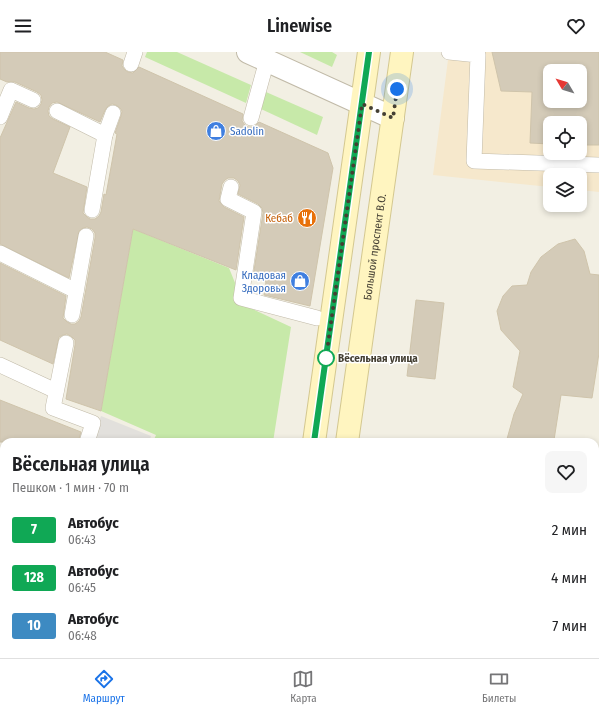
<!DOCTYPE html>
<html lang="ru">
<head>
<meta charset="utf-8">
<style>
	body { margin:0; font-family:"Fira Sans Condensed",sans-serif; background:#f6f6f6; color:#202124; height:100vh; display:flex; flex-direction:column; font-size:15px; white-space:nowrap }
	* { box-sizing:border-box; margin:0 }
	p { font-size:13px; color:#757577 }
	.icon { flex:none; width:22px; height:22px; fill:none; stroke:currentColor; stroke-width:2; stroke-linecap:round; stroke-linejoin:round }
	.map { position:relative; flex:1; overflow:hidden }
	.side { position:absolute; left:0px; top:386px; width:599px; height:220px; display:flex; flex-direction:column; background:#fff; border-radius:12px 12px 0 0; box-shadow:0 2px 6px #0003 }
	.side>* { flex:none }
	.badge { padding:0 8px; border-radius:3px; font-size:14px; line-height:26px }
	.needle { width:26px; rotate:308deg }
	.controls { position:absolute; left:543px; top:12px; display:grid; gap:8px }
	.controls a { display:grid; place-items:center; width:44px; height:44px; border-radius:8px; background:#fff; box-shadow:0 2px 6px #0003; font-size:20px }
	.you { position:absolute; width:20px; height:20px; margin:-10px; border:3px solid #fff; border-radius:50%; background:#1a73e8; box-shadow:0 0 0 6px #1a73e833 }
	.map>.badge { position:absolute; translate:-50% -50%; box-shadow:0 0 0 2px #fff }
	.round { display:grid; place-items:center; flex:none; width:42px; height:42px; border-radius:8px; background:#f6f6f6 }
	.head { display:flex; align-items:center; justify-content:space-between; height:68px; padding:0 12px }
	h1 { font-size:19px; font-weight:600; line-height:30px }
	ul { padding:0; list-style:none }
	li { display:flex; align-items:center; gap:12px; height:48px; padding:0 12px }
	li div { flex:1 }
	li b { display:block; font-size:15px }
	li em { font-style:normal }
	li .badge { min-width:44px; font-weight:700; text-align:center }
	header { display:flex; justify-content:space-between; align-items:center; height:52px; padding:0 12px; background:#fff; font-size:18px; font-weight:600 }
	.tabs { display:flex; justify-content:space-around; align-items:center; height:56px; border-top:1px solid #e0e0e0; background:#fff; font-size:11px; color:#757577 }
	.tabs a { display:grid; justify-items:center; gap:2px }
	.tabs .active { color:#1a73e8 }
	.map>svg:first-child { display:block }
	.commercial { fill:#f6e8cc; fill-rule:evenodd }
	.green { fill:#c7e9a9 }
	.parking { fill:#e2e0dc }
	.building { fill:#d4cbb8; stroke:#cfc4ab; fill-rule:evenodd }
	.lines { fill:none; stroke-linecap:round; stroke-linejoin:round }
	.service-casing { stroke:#c1baa8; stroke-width:16 }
	.minor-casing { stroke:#c1baa8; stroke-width:24 }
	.secondary-casing { stroke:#d4c890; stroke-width:24 }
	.service { stroke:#fff; stroke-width:15 }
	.minor { stroke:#fff; stroke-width:22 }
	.secondary { stroke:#fff5c0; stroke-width:22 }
	.line-casing { stroke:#fff; stroke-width:9 }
	.line { stroke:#10a855; stroke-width:6 }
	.walk { stroke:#443f33; stroke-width:4; stroke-dasharray:0 7.2 }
	.stop-dot { fill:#fff; stroke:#10a855; stroke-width:2 }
	.labels { text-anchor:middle; stroke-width:3; stroke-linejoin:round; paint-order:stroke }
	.shop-label { font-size:11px; fill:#366cbe; stroke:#fff; text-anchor:start }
	.food-label { font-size:11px; fill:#c56008; stroke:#fff; text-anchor:end }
	.street-label { font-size:11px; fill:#443f33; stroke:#fff }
	.stop-label { font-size:11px; font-weight:bold; fill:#443f33; stroke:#fff; text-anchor:start }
</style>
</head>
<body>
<header><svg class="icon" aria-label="menu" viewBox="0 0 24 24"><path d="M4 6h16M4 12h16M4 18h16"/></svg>Linewise<svg class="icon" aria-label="heart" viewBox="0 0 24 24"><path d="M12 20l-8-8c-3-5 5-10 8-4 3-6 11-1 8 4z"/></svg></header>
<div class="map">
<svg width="599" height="606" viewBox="0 0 599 606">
	<rect width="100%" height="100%" fill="#f2efe3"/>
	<path class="commercial" d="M449 0H599V140L580 138V123H550V135L433 123ZM550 19H580V49H550ZM550 71H580V101H550Z"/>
	<g class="green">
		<path d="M147 0H177L251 33 246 51 145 5Z"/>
		<path d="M300 0H332L337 3 332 15Z"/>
		<path d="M266 40 323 65 317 83 261 57Z"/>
		<path d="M133 177 229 216 244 253 291 275 273 390H153L156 383 101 359Z"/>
		<path d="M66 602H238V606H65Z"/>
	</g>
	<path class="parking" d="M101 364 151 384 149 390H69L74 378 93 385Z"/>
	<g class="building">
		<path d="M0 0H105L123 8 122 14 125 18 128 20 133 21 139 15 243 62 242 69 245 73 248 75H254L259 70 328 101 333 116 310 254 264 243 266 230 253 225 263 161 262 156 258 152 238 142 240 133 238 129 234 126H228L225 128 222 132 219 149 224 155 244 165 236 218 133 177 101 359 66 347 75 293V288L72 285 67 282 63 283 59 285 53 312 0 288V211L66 244 63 266 67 270 71 272H75L79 269 81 265 95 186V181L92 177 87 175 83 176 79 179 69 226 0 192V86L16 50 29 56 34 57 38 56 41 52 42 48 41 43 37 40 15 30H7L0 27ZM57 50 100 70 105 58 108 54 112 52 116 53 120 56 122 59 121 64 115 81 117 82 106 143 104 142 101 160 99 164 95 167H90L87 165 83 161 87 135 53 121 70 75 53 67 49 64 48 59 49 55 52 51Z"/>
		<path d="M492 0H599V93H580V71H550V92L530 91 532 40 501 39ZM550 19H580V49H550Z"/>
		<path d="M575 187 584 199 590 222 599 223V301L592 346 561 343 554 388 507 387 514 362 523 342 513 335 520 299 501 278 497 259 503 244 512 234 527 233 531 220 541 205 558 192Z"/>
		<path d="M416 248 444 251 435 327 407 324Z"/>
		<path d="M0 348 81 380 78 390H0Z"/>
	</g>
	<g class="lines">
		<g class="service-casing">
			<g id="service">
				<path d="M449 0 478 3 474 109 599 113"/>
				<path d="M131 12 135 0"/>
				<path d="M57 59 105 83"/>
				<path d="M0 65 11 38 33 48"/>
				<path d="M251 66 267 8"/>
				<path d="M231 135 228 147 254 160 241 246 317 266"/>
				<path d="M92 158 105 83 113 61"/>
				<path d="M0 201 76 239"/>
				<path d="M72 263 86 184"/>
				<path d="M66 291 53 356 93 371 87 390"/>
				<path d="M0 313 56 339"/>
			</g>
		</g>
		<g class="minor-casing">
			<path id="minor" d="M248 0 393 66"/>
		</g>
		<g class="secondary-casing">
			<g id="secondary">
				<path d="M314 390 369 0"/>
				<path id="s1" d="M347 390 402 0"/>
				<path d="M283 606 284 602"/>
				<path d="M316 606V602"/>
			</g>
		</g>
		<use href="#service" class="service"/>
		<use href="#minor" class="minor"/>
		<use href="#secondary" class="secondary"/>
	</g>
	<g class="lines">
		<g class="line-casing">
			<path id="line" d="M314 390 369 0"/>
		</g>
		<use href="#line" class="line"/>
		<path class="walk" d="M326 306 362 52 393 66 397 37"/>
	</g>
	<defs>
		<g id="shop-disc" transform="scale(1)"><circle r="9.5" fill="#3f7fe0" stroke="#fff"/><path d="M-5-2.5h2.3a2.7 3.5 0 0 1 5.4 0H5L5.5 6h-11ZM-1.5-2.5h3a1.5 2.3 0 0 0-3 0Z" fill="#fff"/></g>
		<g id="restaurant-disc" transform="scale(1)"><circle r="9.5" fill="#e8710a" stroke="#fff"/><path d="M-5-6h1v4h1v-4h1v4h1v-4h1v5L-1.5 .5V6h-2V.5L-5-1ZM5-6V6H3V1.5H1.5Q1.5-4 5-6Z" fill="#fff"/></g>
	</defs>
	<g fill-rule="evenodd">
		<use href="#shop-disc" x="216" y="79"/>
		<use href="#restaurant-disc" x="307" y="166"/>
		<use href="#shop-disc" x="300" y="229"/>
	</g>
	<circle class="stop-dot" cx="326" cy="306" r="8"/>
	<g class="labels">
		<g class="shop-label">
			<text x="230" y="83">Sadolin</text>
			<text x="286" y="227" text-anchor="end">Кладовая<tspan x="286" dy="13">Здоровья</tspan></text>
		</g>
		<g class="food-label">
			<text x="293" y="170">Кебаб</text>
		</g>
		<g class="street-label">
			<text dy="4" stroke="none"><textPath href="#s1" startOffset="197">Большой проспект В.О.</textPath></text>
		</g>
		<g class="stop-label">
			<text x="338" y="310">Вёсельная улица</text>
		</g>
	</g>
</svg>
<div class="controls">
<a><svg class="needle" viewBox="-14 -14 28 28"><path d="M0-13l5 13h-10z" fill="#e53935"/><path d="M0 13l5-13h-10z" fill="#757577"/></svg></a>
<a><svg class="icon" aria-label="locate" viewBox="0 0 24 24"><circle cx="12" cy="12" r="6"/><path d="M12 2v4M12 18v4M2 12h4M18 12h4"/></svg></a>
<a><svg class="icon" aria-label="layers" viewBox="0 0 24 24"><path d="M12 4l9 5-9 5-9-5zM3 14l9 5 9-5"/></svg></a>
</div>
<div class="you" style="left:397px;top:37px"></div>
<section class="side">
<div class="head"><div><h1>Вёсельная улица</h1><p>Пешком · 1 мин · 70 m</p></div><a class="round"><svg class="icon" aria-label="heart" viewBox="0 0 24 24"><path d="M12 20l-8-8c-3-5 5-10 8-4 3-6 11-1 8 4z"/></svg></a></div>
<ul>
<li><span class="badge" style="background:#10a855;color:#fff">7</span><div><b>Автобус</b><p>06:43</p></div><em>2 мин</em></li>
<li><span class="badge" style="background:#10a855;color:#fff">128</span><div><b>Автобус</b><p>06:45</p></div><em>4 мин</em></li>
<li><span class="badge" style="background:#3d8ac2;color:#fff">10</span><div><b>Автобус</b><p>06:48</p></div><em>7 мин</em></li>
</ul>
</section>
</div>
<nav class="tabs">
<a class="active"><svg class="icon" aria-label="directions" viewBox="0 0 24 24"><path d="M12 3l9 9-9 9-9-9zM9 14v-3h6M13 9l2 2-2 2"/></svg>Маршрут</a>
<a><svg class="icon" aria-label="map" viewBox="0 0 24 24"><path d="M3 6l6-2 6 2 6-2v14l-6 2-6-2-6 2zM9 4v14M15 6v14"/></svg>Карта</a>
<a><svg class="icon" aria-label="tickets" viewBox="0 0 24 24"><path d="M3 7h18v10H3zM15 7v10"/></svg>Билеты</a>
</nav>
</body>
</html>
